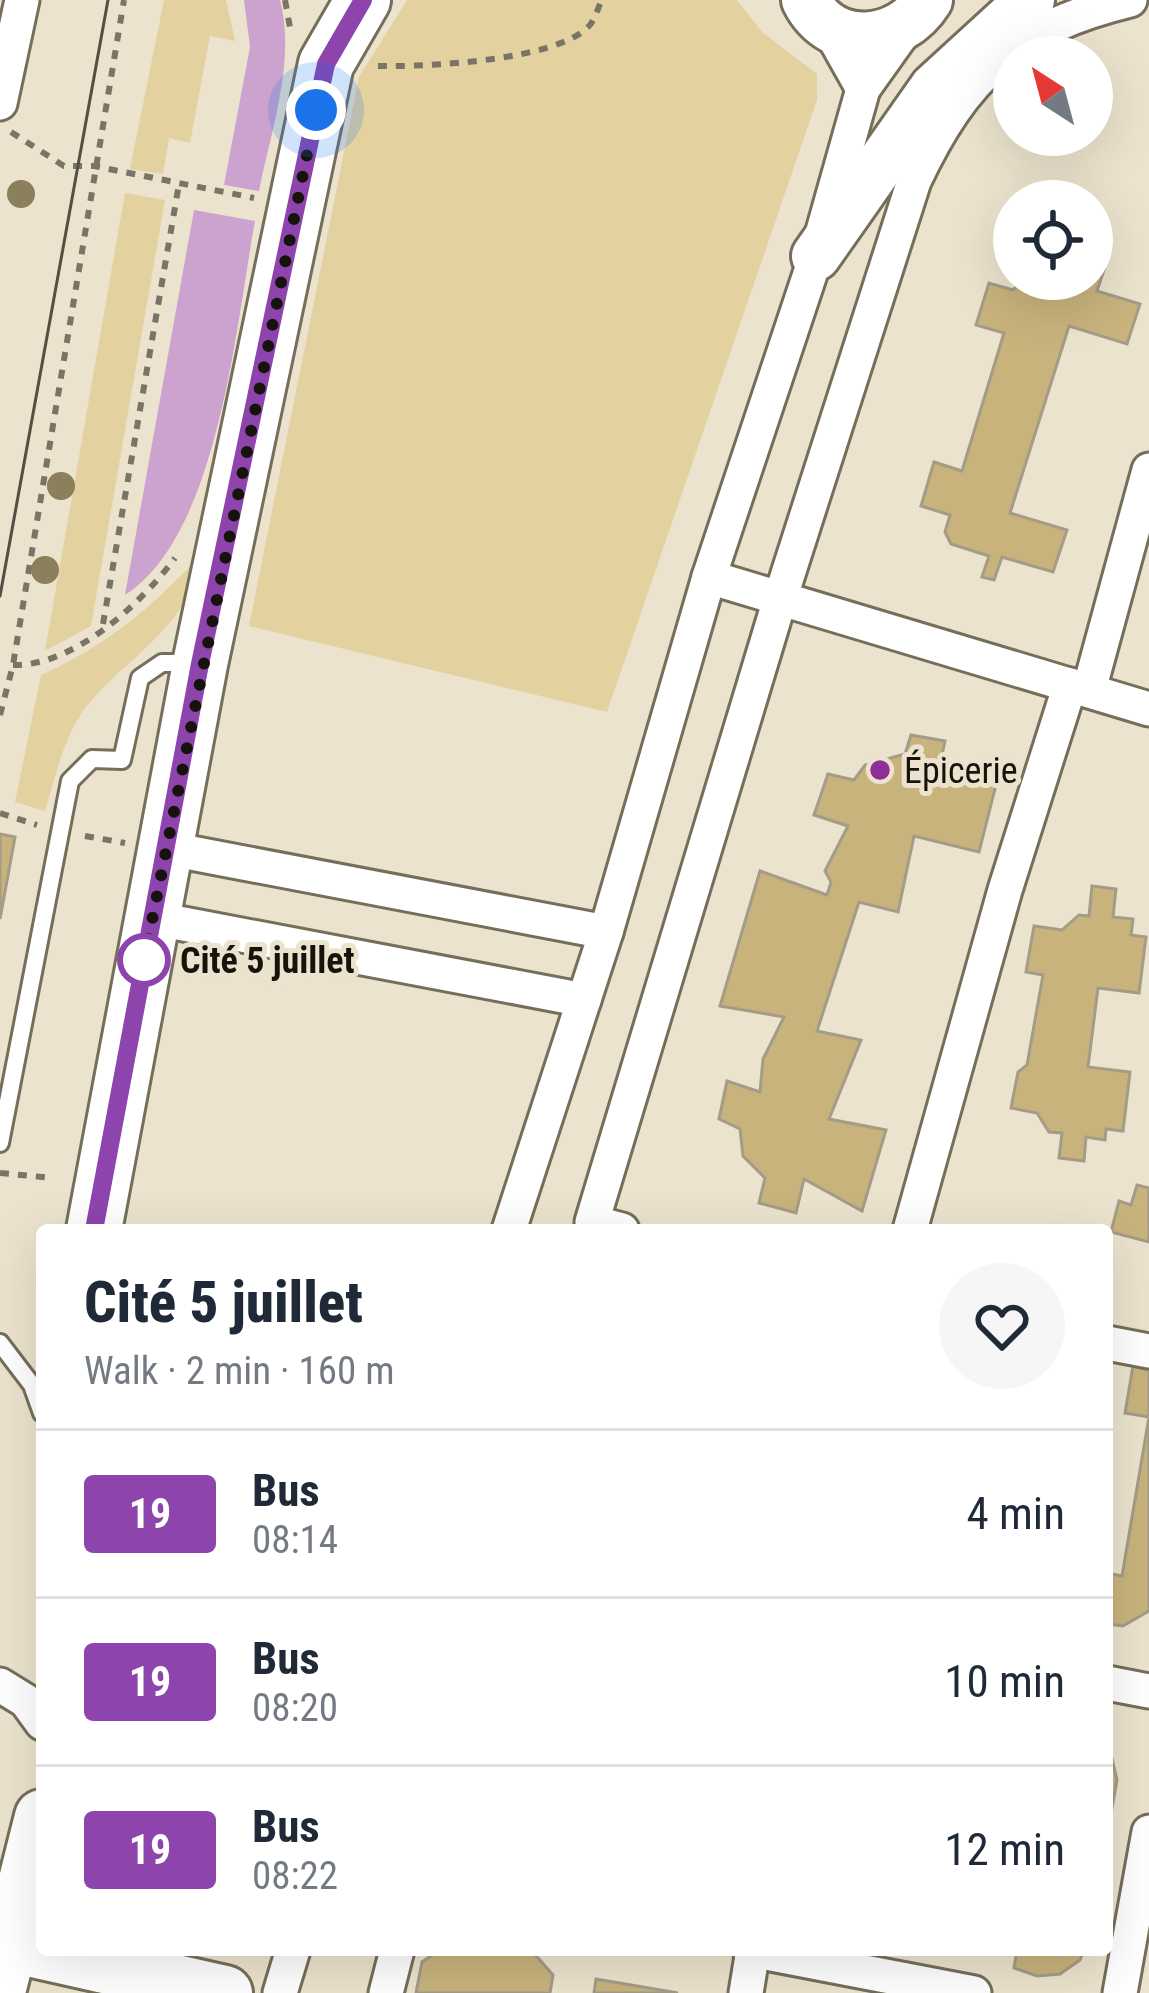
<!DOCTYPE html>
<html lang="en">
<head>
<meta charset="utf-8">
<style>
	body { margin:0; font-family:"Roboto Condensed",sans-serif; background:#f6f6f7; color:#1f2937; height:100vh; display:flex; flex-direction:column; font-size:45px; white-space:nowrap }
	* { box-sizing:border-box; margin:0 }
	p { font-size:39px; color:#747a83 }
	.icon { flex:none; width:66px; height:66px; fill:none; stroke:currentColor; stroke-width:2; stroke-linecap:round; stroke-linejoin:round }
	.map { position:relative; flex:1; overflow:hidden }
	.sheet { position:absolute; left:36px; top:1224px; width:1077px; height:732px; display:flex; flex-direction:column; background:#fff; border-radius:12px; box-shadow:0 12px 48px #0002 }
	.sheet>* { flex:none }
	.badge { padding:0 24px; border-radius:9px; font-size:42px; line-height:78px }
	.needle { width:78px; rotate:324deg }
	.buttons { position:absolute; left:993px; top:36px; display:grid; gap:24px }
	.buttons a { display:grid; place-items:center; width:120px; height:120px; border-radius:50%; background:#fff; box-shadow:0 12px 48px #0002; font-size:60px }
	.you { position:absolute; width:60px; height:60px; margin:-30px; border:9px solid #fff; border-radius:50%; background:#1a73e8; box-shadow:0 0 0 18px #1a73e833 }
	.map>.badge { position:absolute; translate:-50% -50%; box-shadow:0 0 0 6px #fff }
	.round { display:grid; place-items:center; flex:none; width:126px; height:126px; border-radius:63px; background:#f6f6f7 }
	.summary { display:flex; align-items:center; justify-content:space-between; height:204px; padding:0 48px }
	h1 { font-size:57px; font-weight:800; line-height:90px }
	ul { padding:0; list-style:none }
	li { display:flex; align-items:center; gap:36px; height:168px; padding:0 48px; border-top:3px solid #e0e1e3 }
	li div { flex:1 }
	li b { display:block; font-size:45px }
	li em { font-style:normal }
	li .badge { min-width:132px; font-weight:700; text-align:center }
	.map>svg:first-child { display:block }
	.green { fill:#e4d1a0 }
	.water { fill:#cca3cf }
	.building { fill:#c8b37d; stroke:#a49c87; stroke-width:3 }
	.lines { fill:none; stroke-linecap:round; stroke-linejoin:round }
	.lane-casing { stroke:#756e5a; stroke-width:22 }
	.street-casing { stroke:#756e5a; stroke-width:39 }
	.secondary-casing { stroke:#756e5a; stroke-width:54 }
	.primary-casing { stroke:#756e5a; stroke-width:60 }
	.path { stroke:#7a7466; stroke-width:6; stroke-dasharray:9 9; stroke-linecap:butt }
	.lane { stroke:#fff; stroke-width:16 }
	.street { stroke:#fff; stroke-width:33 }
	.secondary { stroke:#fff; stroke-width:48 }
	.primary { stroke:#fff; stroke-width:54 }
	.tram { stroke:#534f43; stroke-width:3 }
	.tree { fill:#8b7f5c }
	.line-casing { stroke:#fff; stroke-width:27 }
	.line { stroke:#8e44ad; stroke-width:18 }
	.walk { stroke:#16130c; stroke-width:12; stroke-dasharray:0 21.6 }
	.poi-dot { fill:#8e2f98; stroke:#ebe3cd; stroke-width:4.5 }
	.stop-dot { fill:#fff; stroke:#8e44ad; stroke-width:6 }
	.labels { text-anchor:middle; stroke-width:10; stroke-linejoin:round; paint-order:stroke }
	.poi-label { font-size:36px; fill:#16130c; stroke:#ebe3cd; text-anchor:start }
	.stop-label { font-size:36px; font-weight:bold; fill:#16130c; stroke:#ebe3cd; text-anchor:start }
</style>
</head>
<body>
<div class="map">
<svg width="1149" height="1993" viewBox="0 0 1149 1993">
	<rect width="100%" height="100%" fill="#ebe3cd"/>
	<g class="green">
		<path d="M164 0H226L235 41 210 36 190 143 169 138 163 174 130 169Z"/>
		<path d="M407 0H737L762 32 817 74V100L607 712 249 626 359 77Z"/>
		<path d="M125 193 165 200 91 626 45 651Z"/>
		<path d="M196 560C196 625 115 664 81 714 62 744 55 778 45 811L15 802 41 675C104 647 149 610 196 560Z"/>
	</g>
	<g class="water">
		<path d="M244 0H280C296 60 271 131 259 191L224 185 250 47Z"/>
		<path d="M194 210 255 221C236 323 219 535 125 595Z"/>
	</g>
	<g class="building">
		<path d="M1092 253 1108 258 1097 291 1140 304 1127 344 1069 326 1010 513 1067 530 1053 572 1002 557 994 580 982 577 989 556 951 544 945 532 950 515 921 506 934 462 962 471 1004 333 976 325 989 283 1013 290 1023 279H1092Z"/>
		<path d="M911 735 945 741 938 774 997 781 979 852 914 836 898 912 859 902 817 1031 861 1040 829 1119 886 1130 862 1211 804 1179 796 1213 759 1203 765 1178 743 1156 740 1129 719 1119 727 1081 760 1092 763 1059 784 1017 720 1006 760 871 827 895 831 882 825 871 848 826 814 815 828 774 854 780 865 765 905 754Z"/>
		<path d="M0 834 15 837 0 919Z"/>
		<path d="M1092 886 1116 889 1113 917 1133 919 1131 935 1146 937 1139 993 1098 988 1088 1067 1130 1072 1123 1131 1106 1129 1105 1140 1086 1137 1084 1161 1059 1158 1062 1133 1049 1132 1037 1113 1011 1108 1018 1072 1027 1065 1043 975 1026 972 1034 926 1062 930 1079 915 1089 916Z"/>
		<path d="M1137 1185 1149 1188V1242L1111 1232 1119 1201 1131 1205Z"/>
		<path d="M1133 1366 1149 1370V1611L1123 1626 1107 1624V1573L1122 1576 1149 1417 1125 1413Z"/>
		<path d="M1107 1737 1117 1780 1107 1836Z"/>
		<path d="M440 1950H531L553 1975 550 1993H416L422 1962Z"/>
		<path d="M1017 1950H1084L1080 1960 1060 1974 1037 1976 1014 1968Z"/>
		<path d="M596 1979 678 1993H594Z"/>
	</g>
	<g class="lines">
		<g class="lane-casing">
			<g id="lane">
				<path d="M0 1143 70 781 92 759 122 760 140 678 162 663H193"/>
				<path d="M0 1343 32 1385 42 1413"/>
			</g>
		</g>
		<g class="street-casing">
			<g id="street">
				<path d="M827 25 863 89 910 23"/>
				<path d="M0 103 22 0"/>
				<path d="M709 577 1149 709"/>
				<path d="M1089 690 1149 470"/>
				<path d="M165 848 606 932"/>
				<path d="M152 918 584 1000"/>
				<path d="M509 1230 606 932 709 577 816 256 863 89"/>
				<path d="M622 1230 592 1222 780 599 914 181C964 75 1015 28 1130 0"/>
				<path d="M910 1230 1005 890 1070 685"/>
				<path d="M1107 1343 1149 1351"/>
				<path d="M1107 1683 1149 1691"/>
				<path d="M0 1685 26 1701 42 1723"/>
				<path d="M750 1950 974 1993"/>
				<path d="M280 1993 293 1950"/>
				<path d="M386 1993 397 1950"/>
				<path d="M746 1993 753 1950"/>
				<path d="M1120 1993 1149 1832"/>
			</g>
		</g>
		<g class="secondary-casing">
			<g id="secondary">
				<path d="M806 0C832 52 900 45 928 0"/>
				<path d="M816 256 934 88 1030 0"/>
			</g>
		</g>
		<g class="primary-casing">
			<g id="primary">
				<path d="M94 1230 200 664 326 64 363 0"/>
				<path d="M11 1945 225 1993"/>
				<path d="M0 1984 42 1817"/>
			</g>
		</g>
		<g class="path">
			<path d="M285 0 291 33"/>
			<path d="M378 66C424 67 557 61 589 26 595 20 598 7 602 0"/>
			<path d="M11 132 64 166H94L254 198"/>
			<path d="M103 624 179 184"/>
			<path d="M13 665C74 666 140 605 175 558"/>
			<path d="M0 715 13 665 124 0"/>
			<path d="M0 813 37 825"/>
			<path d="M85 836 125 843"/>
			<path d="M0 1173 53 1178"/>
		</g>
		<use href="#lane" class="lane"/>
		<use href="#street" class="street"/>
		<use href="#secondary" class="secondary"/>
		<use href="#primary" class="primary"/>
		<path class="tram" d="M0 596 108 0"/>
	</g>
	<g class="tree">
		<circle cx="21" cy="194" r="14"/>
		<circle cx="61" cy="486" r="14"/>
		<circle cx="45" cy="570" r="14"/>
	</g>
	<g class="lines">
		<g class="line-casing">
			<path id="line" d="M94 1230 200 664 326 64 363 0"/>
		</g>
		<use href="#line" class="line"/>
		<path class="walk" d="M144 960 316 110"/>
	</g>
	<circle class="poi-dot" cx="880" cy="770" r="12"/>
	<circle class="stop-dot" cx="144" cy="960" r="24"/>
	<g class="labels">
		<g class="poi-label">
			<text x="904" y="783">Épicerie</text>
		</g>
		<g class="stop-label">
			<text x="180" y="973">Cité 5 juillet</text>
		</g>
	</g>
</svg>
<div class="buttons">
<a><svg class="needle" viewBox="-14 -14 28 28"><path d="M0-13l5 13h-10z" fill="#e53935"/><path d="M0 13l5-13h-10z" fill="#747a83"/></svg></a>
<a><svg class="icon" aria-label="locate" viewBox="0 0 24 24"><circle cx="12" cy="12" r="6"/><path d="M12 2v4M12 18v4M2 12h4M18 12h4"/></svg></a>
</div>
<div class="you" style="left:316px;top:110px"></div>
<section class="sheet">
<div class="summary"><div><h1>Cité 5 juillet</h1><p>Walk · 2 min · 160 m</p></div><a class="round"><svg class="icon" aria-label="heart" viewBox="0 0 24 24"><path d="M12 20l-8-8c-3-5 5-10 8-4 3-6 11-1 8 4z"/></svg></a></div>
<ul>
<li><span class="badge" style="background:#8e44ad;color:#fff">19</span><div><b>Bus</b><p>08:14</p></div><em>4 min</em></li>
<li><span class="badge" style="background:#8e44ad;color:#fff">19</span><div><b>Bus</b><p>08:20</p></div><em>10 min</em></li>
<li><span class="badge" style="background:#8e44ad;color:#fff">19</span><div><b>Bus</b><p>08:22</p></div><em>12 min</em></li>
</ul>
</section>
</div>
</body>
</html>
